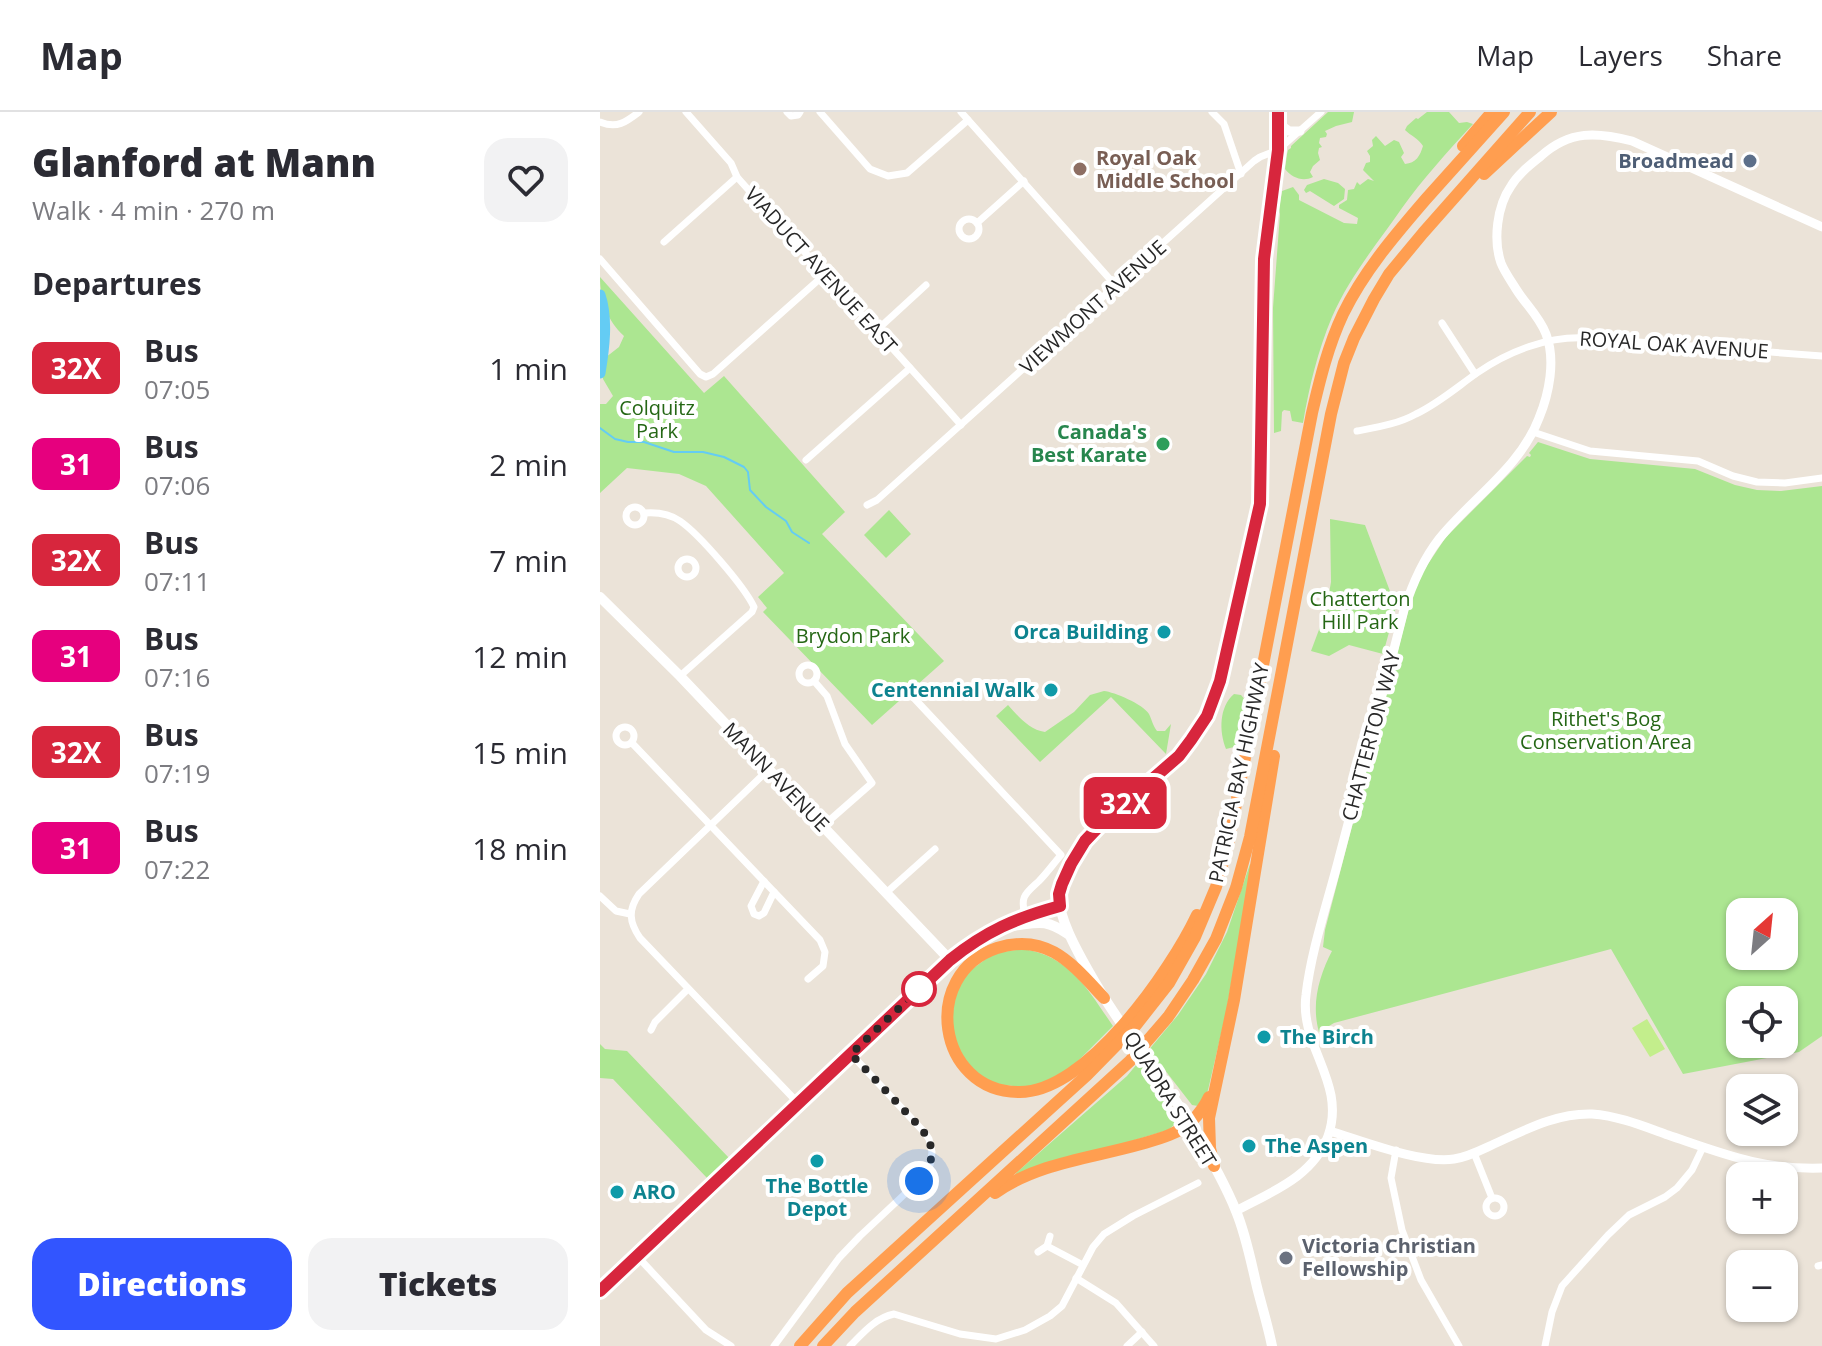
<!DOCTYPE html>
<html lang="en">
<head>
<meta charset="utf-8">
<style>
	body { margin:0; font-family:"Open Sans",sans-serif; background:#f2f2f3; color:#2b2b33; height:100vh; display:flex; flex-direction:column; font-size:30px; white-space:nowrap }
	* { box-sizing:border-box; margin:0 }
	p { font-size:26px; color:#7c7c81 }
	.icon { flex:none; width:44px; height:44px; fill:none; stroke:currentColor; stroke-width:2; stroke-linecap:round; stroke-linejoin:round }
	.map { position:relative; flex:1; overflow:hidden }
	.drawer { display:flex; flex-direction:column; background:#fff; width:600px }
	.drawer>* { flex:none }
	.badge { padding:0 16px; border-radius:12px; font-size:28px; line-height:52px }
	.needle { width:52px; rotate:27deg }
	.tools { position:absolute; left:1126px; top:786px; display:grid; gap:16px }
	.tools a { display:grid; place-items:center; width:72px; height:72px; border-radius:16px; background:#fff; box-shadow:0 2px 6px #0004; font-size:40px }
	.you { position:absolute; width:40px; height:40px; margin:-20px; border:6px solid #fff; border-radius:50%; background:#1a73e8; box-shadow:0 0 0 12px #1a73e833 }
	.map>.badge { position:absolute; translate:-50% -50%; box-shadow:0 0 0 4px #fff }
	h2 { padding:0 32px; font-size:30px; line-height:72px }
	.round { display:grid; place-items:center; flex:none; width:84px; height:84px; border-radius:24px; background:#f2f2f3 }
	.summary { display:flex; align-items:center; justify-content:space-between; height:136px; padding:0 32px }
	h1 { font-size:38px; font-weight:800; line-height:60px }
	.cta { display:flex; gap:16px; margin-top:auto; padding:16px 32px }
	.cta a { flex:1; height:92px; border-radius:24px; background:#3255ff; color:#fff; font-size:32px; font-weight:800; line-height:92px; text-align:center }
	.cta a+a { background:#f2f2f3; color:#2b2b33 }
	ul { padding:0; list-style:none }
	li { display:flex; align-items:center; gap:24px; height:96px; padding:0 32px }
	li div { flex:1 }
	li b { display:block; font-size:30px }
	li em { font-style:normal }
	li .badge { min-width:88px; font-weight:700; text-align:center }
	header { display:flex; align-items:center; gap:48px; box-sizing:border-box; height:112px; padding:0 40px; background:#fff; border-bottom:2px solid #e1e1e2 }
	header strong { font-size:38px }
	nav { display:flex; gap:44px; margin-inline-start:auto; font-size:28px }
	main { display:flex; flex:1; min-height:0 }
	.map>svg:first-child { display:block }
	.green { fill:#ace691; fill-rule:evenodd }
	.pitch { fill:#c3ee8c }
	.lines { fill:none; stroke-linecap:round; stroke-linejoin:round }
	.stream { stroke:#64ccf4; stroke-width:2 }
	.river { stroke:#64ccf4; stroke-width:11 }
	.minor { stroke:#fff; stroke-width:7 }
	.tertiary { stroke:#fff; stroke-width:9 }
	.secondary { stroke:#fff; stroke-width:10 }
	.motorway { stroke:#ff9e50; stroke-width:12 }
	.line-casing { stroke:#fff; stroke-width:18 }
	.line { stroke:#d7263d; stroke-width:12 }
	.walk { stroke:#282828; stroke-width:8; stroke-dasharray:0 14.4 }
	.service-dot { fill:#5c6f8a; stroke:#fff; stroke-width:3 }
	.education-dot { fill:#8d6e63; stroke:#fff; stroke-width:3 }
	.leisure-dot { fill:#2e9e5b; stroke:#fff; stroke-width:3 }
	.culture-dot { fill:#0f9aa8; stroke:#fff; stroke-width:3 }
	.stop-dot { fill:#fff; stroke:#d7263d; stroke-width:4 }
	.worship-dot { fill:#6b7280; stroke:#fff; stroke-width:3 }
	.labels { text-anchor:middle; stroke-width:8; stroke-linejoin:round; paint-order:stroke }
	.education-label { font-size:20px; font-weight:bold; fill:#785e54; stroke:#fff; text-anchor:start }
	.service-label { font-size:20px; font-weight:bold; fill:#4e5e75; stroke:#fff; text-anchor:end }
	.street-label { font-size:20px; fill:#282828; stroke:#fff }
	.park-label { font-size:20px; fill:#256715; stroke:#fff }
	.leisure-label { font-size:20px; font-weight:bold; fill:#27864d; stroke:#fff; text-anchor:end }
	.culture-label { font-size:20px; font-weight:bold; fill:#0d838f; stroke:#fff; text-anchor:start }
	.worship-label { font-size:20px; font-weight:bold; fill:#5b616d; stroke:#fff; text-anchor:start }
</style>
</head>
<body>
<header>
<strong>Map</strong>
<nav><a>Map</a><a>Layers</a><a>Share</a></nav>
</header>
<main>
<section class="drawer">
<div class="summary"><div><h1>Glanford at Mann</h1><p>Walk · 4 min · 270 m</p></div><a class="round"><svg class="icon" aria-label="heart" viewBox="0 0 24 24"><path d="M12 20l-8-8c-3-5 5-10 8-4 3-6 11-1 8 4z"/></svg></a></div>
<h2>Departures</h2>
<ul>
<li><span class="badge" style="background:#d7263d;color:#fff">32X</span><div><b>Bus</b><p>07:05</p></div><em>1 min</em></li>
<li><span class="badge" style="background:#e6007e;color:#fff">31</span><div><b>Bus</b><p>07:06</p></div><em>2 min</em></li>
<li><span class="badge" style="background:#d7263d;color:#fff">32X</span><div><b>Bus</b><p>07:11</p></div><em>7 min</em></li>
<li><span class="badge" style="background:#e6007e;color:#fff">31</span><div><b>Bus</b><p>07:16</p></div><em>12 min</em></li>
<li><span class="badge" style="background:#d7263d;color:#fff">32X</span><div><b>Bus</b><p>07:19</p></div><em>15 min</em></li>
<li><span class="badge" style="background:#e6007e;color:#fff">31</span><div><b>Bus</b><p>07:22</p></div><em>18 min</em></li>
</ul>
<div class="cta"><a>Directions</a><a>Tickets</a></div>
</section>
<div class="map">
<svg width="1222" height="1234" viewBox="0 0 1222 1234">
	<rect width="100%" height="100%" fill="#ebe3d8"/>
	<g class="green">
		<path d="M728 0H754L752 10 736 14 725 19 727 22 726 25 720 26 719 31 722 35 719 36 718 41 720 48 713 54 710 60 713 65C703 70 692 66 685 57L687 42 688 38 691 36V34Z"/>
		<path d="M827 0H849L859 11 867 10 873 12C848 39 822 68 802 96 777 132 750 164 732 205 718 238 709 275 703 311L692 309 690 299 684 298 682 300 681 319 674 321 673 196 680 102 679 97 682 79 693 75 699 83V88L744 111 757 112 758 106 739 96V93L747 88 748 78 754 77 757 70 760 73 768 67 774 69 763 58 766 51 770 50V44L767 39 773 34 772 28 776 24 785 34 794 28 799 30 804 41 801 45 805 52C816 51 820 44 823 34 818 26 811 24 805 18L807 14 816 6 818 7Z"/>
		<path d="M724 67 738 71 745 77 744 87 734 94 710 79 706 81 704 78 707 73Z"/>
		<path d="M0 165 104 281 124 264 245 400 222 422 344 549 272 613 163 500 167 496 158 485 184 461 106 374 79 362 27 356 0 381V292H6L13 284 3 267 1 249 19 235 24 224C7 209 0 187 0 165Z"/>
		<path d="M938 330 990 347 1095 357 1135 373 1157 378 1181 379 1222 374V924L1199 940 1083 962 1011 837 734 911 719 920C711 892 719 864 732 839L723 835 725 818 814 477 824 458 846 425 927 344 930 345 931 343 929 341ZM1140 800H1184V844H1140ZM1140 888H1184V932H1140Z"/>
		<path d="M289 398 311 422 286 446 264 423Z"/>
		<path d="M730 407 765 413 796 495 783 542 749 533 729 544 711 539 726 499 731 470Z"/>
		<path d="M504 579C514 580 543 592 549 602 552 608 553 614 557 619H565L571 612 566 642 511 585 440 650 396 604 408 593C418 604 429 618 445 620L474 600 490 583Z"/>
		<path d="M634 582 641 583 647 590 645 602 640 606C644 615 642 626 638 634L626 637C619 619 619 595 634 582Z"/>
		<path d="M650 752 652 753 626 901 608 978 603 991 598 994 592 993 561 953 550 965 556 978 576 1007 574 1013 568 1018 415 1064 416 1061 527 964 578 903 606 862 627 820Z"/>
		<path d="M424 837C471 845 488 878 513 914L470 957 432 976 394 972 375 961 360 943 351 921 355 879 367 861 394 841Z"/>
		<path d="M0 932 5 937 27 939 129 1046 107 1066 13 967 0 966Z"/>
	</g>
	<path class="pitch" d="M1047 907 1065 937 1050 945 1032 916Z"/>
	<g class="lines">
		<path class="stream" d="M0 316 15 327 28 330H44L74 340H103L124 345 144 355 148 360 150 378 166 395 186 409 192 420 209 431"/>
		<path class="river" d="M0 183C8 207 4 237 0 261"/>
		<g class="minor">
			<path d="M86 0 131 51 137 65C211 148 287 229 361 313"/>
			<path d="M187 0 191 4 198 3 200 0"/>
			<path d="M220 0 270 57 288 64 307 61 368 8"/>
			<path d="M361 0 516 174"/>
			<path d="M612 0 624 12 641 62"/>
			<path d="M0 10C17 17 26 10 39 0"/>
			<circle cx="369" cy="117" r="10"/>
			<path d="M377 111 424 69"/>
			<path d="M64 130 137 65"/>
			<path d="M0 147 100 262 106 265 113 262 224 163"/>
			<path d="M842 211 875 262"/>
			<path d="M277 218 326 173"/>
			<path d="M757 319C778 315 798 312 816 302 839 291 857 275 877 261 909 239 948 224 986 226L1222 244"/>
			<path d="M933 320 990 339 1098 349 1133 364 1157 370 1185 371 1222 366"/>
			<path d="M206 348 310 256"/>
			<path d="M267 393 277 388 654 49 660 45 678 38 721 0"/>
			<circle cx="35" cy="404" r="9"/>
			<path d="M44 401C56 400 70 402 80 409 99 422 144 474 154 495L152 500 80 564"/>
			<circle cx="87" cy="456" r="9"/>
			<circle cx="208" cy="562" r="9"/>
			<path d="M214 569 227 584 245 632 272 671 223 714"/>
			<path d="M312 584 461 743C454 751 447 761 439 769 425 782 420 784 425 804"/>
			<circle cx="25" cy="624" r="9"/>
			<path d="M32 631 220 828 225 840 223 854 208 867"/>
			<path d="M169 657 39 782C28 798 29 810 40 826L199 992"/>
			<path d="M164 769 151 794 154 802 159 804 164 801 174 780"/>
			<path d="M287 780 335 737"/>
			<path d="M0 784 16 799 30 802"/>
			<path d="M51 918 55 910 88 877"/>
			<path d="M796 1038 791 1066 802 1118 821 1168 859 1234"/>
			<path d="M874 1041 892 1086"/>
			<circle cx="895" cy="1095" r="9"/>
			<path d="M447 1134 483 1153"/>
			<path d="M438 1140 447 1134 450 1124"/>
			<path d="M37 1144 106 1218 131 1234"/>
			<path d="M1218 1154 1222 1153"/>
			<path d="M476 1166 516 1191 554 1234"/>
			<path d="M174 1234 239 1146 260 1124 324 1064 330 1053 332 1040 329 1027 325 1021 251 942"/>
			<path d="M250 1234C263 1221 275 1206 294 1202L360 1222 396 1227 425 1218 450 1204 462 1194 493 1135 504 1122 533 1104 598 1071"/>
			<path d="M527 1234 542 1220"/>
			<path d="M945 1234 952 1200 962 1174 1008 1123 1029 1103 1065 1085 1077 1076 1092 1058 1103 1035"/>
		</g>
		<g class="tertiary">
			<path d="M678 11 689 19H700"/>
			<path d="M730 1019C763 1029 821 1052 854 1047 868 1045 881 1038 894 1032 925 1018 956 1001 992 1002 1019 1004 1043 1014 1068 1023 1124 1042 1162 1058 1222 1056"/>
			<path d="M636 1099C671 1080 713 1065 728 1024 747 971 699 934 706 883 711 839 728 789 739 746 761 664 783 581 804 498 812 473 822 449 839 427 871 387 920 356 939 306 949 282 956 248 946 222 939 204 926 193 916 177 911 169 904 159 901 151 893 128 897 94 911 74 918 62 930 53 941 44 970 18 997 20 1032 29L1222 115"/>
		</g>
		<g class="secondary">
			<path d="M0 485 80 564 350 848"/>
			<path d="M412 814C438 811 444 806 468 822"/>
			<path d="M0 1179 350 848C386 819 416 806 460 794"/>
			<path d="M672 1234C668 1214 662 1195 657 1175 651 1150 646 1123 636 1099 624 1069 607 1040 591 1013 562 964 524 921 496 872 484 851 453 801 460 777 479 715 538 688 579 643 599 621 612 597 620 569L660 392 664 147 678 38V0"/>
		</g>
		<g class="motorway">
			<path d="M863 34 892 0"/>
			<path d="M884 62 951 0"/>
			<path d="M504 886C473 853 448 820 397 836 320 862 337 979 418 980 486 982 571 858 597 803"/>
			<path d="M614 1054 610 1036 609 1006 634 888 674 644"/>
			<path d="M395 1081C437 1051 492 1046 541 1032 558 1027 578 1022 591 1010 598 1003 605 994 609 985"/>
			<path d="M200 1234 247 1181 487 963 536 913 569 871 595 825 616 775 629 728 712 301C720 267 728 234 743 202 764 159 795 123 826 87 852 58 878 29 904 0"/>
			<path d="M223 1234 255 1200 530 949 568 905 593 868 616 827 636 776 650 725 731 302 744 251 754 226 774 187 789 162 823 121 930 0"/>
		</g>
	</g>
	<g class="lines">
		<g class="line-casing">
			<path id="line" d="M0 1179 350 848C386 819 416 806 460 794L459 782 462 772 471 752 485 729 503 710 579 644 591 628 607 604 620 569 660 392 664 147 678 38V0"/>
		</g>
		<use href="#line" class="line"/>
		<path class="walk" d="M319 877 251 942 319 1014 329 1027 332 1040 330 1053 319 1069"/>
	</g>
	<circle class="service-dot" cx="1150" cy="49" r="8"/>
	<circle class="education-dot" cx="480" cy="57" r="8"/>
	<circle class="leisure-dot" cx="563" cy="332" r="8"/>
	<g class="culture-dot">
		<circle cx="564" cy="520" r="8"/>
		<circle cx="451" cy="578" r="8"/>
		<circle cx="664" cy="925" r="8"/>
		<circle cx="649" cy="1034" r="8"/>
		<circle cx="217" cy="1049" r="8"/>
		<circle cx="17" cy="1080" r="8"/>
	</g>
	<circle class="stop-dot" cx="319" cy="877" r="16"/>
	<circle class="worship-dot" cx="686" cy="1146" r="8"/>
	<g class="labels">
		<g class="education-label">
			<text x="496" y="53">Royal Oak<tspan x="496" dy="23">Middle School</tspan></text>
		</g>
		<g class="service-label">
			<text x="1134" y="56">Broadmead</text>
		</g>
		<g class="street-label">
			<text transform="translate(221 158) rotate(48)" y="7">VIADUCT AVENUE EAST</text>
			<text transform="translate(493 195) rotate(-42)" y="7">VIEWMONT AVENUE</text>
			<text transform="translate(1074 233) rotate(4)" y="7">ROYAL OAK AVENUE</text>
			<text transform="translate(771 624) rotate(-75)" y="7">CHATTERTON WAY</text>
			<text transform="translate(639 661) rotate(-78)" y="7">PATRICIA BAY HIGHWAY</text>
			<text transform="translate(176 665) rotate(46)" y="7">MANN AVENUE</text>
			<text transform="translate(570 987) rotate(58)" y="7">QUADRA STREET</text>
		</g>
		<g class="park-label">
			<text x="57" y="303">Colquitz<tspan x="57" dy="23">Park</tspan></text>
			<text x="760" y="494">Chatterton<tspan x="760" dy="23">Hill Park</tspan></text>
			<text x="253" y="531">Brydon Park</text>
			<text x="1006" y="614">Rithet's Bog<tspan x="1006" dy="23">Conservation Area</tspan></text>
		</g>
		<g class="leisure-label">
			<text x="547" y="327">Canada's<tspan x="547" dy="23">Best Karate</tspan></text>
		</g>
		<g class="culture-label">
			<text x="548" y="527" text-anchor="end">Orca Building</text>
			<text x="435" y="585" text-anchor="end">Centennial Walk</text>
			<text x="680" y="932">The Birch</text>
			<text x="665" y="1041">The Aspen</text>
			<text x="217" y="1081" text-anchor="middle">The Bottle<tspan x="217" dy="23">Depot</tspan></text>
			<text x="33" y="1087">ARO</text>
		</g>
		<g class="worship-label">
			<text x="702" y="1141">Victoria Christian<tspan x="702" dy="23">Fellowship</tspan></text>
		</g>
	</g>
</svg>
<div class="tools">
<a><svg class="needle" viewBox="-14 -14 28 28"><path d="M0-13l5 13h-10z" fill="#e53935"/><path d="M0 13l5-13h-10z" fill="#7c7c81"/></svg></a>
<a><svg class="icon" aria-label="locate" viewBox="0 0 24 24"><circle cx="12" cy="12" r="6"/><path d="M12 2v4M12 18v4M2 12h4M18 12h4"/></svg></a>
<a><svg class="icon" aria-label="layers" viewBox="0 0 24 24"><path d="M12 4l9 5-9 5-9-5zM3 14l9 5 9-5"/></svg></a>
<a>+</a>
<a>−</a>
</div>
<div class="you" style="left:319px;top:1069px"></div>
<b class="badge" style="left:525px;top:691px;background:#d7263d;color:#fff">32X</b>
</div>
</main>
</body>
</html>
